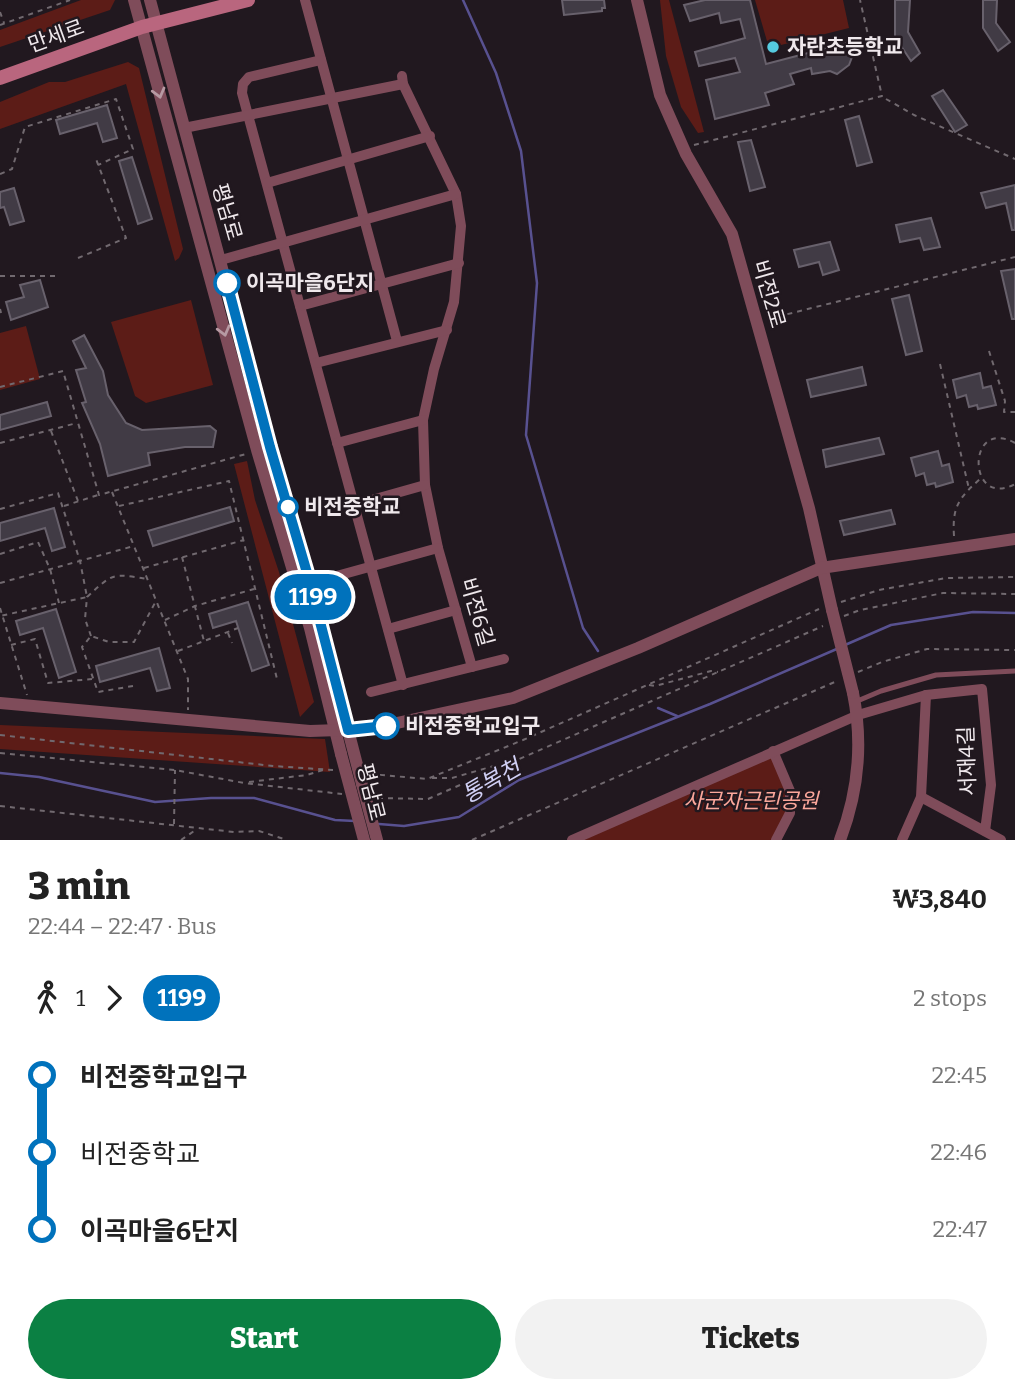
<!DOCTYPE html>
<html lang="en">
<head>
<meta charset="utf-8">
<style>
	body { margin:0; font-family:Bitter,"Noto Sans KR",serif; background:#f2f2f2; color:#222; height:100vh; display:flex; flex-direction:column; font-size:26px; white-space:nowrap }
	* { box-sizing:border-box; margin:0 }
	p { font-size:23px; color:#767676 }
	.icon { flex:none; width:38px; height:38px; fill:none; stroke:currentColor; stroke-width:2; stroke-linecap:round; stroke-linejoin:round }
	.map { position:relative; height:840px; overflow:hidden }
	.panel { display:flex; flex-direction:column; background:#fff; flex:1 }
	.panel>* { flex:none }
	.badge { padding:0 14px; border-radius:23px; font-size:24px; line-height:46px }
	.map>.badge { position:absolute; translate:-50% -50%; box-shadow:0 0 0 4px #fff }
	.legs { display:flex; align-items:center; gap:10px; height:77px; padding:0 28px; font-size:23px }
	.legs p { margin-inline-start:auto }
	.headline { display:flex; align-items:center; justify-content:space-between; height:119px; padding:0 28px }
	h1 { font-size:38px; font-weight:800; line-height:52px }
	.cta { display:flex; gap:14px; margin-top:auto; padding:14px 28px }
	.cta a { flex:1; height:80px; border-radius:42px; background:#0b8043; color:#fff; font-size:28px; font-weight:800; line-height:80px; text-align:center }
	.cta a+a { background:#f2f2f2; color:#222 }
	ul { padding:0 28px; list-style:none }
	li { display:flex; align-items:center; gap:24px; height:77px; font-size:26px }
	li i { display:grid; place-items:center; width:10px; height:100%; margin:0 9px; background:currentColor }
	li i::after { content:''; width:18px; height:18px; margin:-9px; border:5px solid; border-radius:50%; background:#fff }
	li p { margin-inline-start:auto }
	li:first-child i { background:linear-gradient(#0000 50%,currentColor 0) }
	li:last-child i { background:linear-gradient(currentColor 50%,#0000 0) }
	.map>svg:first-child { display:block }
	.green { fill:#5c1c17 }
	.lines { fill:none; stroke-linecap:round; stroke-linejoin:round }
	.stream { stroke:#585190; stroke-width:2.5 }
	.building { fill:#413b45; stroke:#68616c; stroke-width:2 }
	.path { stroke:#71696f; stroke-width:2; stroke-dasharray:5 5; stroke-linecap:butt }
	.service { stroke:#7f4c5a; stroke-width:5 }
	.minor { stroke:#7f4c5a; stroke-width:10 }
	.tertiary { stroke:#7f4c5a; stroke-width:12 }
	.secondary { stroke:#b9667e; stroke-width:14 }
	.tertiary-bridge { stroke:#7f4c5a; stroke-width:12 }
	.oneway { stroke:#b79aa3 }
	.line-1-casing { stroke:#fff; stroke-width:16 }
	.line-1 { stroke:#0072bc; stroke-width:10 }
	.poi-dot { fill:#55cadf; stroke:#21181f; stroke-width:2.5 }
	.stop-1-dot { fill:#fff; stroke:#0072bc; stroke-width:3.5 }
	.labels { text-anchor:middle; stroke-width:5; stroke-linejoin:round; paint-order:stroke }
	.street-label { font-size:21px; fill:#efe8ec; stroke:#21181f }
	.poi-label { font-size:21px; font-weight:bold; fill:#efe8ec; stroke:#21181f; text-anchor:start }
	.stop-label { font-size:21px; font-weight:bold; fill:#efe8ec; stroke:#21181f; text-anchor:start }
	.park-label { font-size:21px; font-style:italic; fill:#fca79b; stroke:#21181f }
	.water-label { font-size:23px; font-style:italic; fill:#d1d0f5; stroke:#21181f }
</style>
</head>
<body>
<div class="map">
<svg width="1015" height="840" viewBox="0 0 1015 840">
	<rect width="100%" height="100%" fill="#21181f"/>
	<g class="green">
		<path d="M81 0H115L110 10 0 47V30Z"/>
		<path d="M660 0H669L704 132 698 133 681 107 666 56Z"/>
		<path d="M755 0H843L849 28 769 48Z"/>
		<path d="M128 62 139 68 183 249 179 258 175 261 126 84 0 129V102L49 82H65Z"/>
		<path d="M191 300 213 385 146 403 135 396 111 322Z"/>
		<path d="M26 326 40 379 0 390V333Z"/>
		<path d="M247 461 255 500 279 572 314 702 300 717 234 464Z"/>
		<path d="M0 725 325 739 330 772 0 749Z"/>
		<path d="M773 751 790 791V813L776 840H572Z"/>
	</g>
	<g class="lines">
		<g class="stream">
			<path d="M463 0 496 73 521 151 537 283 526 435 583 628 598 651"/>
			<path d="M845 645 891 625 973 612 1015 613"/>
			<path d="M658 708 677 716"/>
			<path d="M0 773 39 777 155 802 211 798H254L335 820 355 821"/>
			<path d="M379 824 404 826 459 817 519 780 710 704 839 648"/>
		</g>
	</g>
	<g class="building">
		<path d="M562 0H604L605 8H602V11L564 15Z"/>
		<path d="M705 0H750L766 64 846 43 852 48V57L849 65 837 74 830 71 812 74 811 68 790 74 794 84 765 93 769 105 715 119 706 80 740 72 735 58 699 66 695 52 745 38 740 19 721 23 719 13 690 21 684 5Z"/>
		<path d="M895 0H910L908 32 920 53 911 61 895 37Z"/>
		<path d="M983 0H997L996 23 1010 42 998 51 983 28Z"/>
		<path d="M943 90 967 125 955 132 932 96Z"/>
		<path d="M107 105 117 138 103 142 97 123 60 134 56 120Z"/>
		<path d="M859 116 872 162 857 166 845 120Z"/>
		<path d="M751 140 765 187 750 191 738 142Z"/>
		<path d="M132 157 152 219 138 224 119 161Z"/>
		<path d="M1015 185V230H1012L1006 203 986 208 981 193Z"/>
		<path d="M14 188 24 221 10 225 4 207 0 208V192Z"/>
		<path d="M931 218 940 247 924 250 920 238 900 242 896 225Z"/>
		<path d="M830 242 839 270 823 275 819 262 799 267 794 250Z"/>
		<path d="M1015 269V319H1012L1001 271Z"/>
		<path d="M40 280 48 307 11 320 6 302 24 297 20 285Z"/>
		<path d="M909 295 922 351 906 355 892 299Z"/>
		<path d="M84 335 103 371 108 395 126 423 142 430 210 426 216 431 213 447H185L148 453 150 465 108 476 100 444 82 403 86 402 76 370 86 368 73 341Z"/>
		<path d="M862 367 866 385 811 397 807 380Z"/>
		<path d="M980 373 983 388 991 386 996 405 978 409 977 405 969 407 966 395 957 398 953 380Z"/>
		<path d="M47 402 51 416 0 430V415Z"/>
		<path d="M879 438 884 454 826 467 823 450Z"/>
		<path d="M938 451 942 466 949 464 953 482 936 487 935 483 927 485 924 473 916 476 911 458Z"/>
		<path d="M230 507 234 521 153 546 148 531Z"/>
		<path d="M54 508 65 547 52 551 45 528 0 541V523Z"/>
		<path d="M891 510 895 524 844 535 840 521Z"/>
		<path d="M248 602 269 665 252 671 236 621 213 628 209 614Z"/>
		<path d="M56 609 76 672 59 678 43 628 20 635 16 621Z"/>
		<path d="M159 648 170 688 157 691 150 668 100 682 96 666Z"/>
	</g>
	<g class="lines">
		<g class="path">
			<path d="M0 12 4 23"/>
			<path d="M0 25 70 0"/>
			<path d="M886 99 914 115 1015 159"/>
			<path d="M694 145 882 96 860 0"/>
			<path d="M0 174 12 169 25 127 116 99 133 149 98 165"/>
			<path d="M78 258 126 238 96 159"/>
			<path d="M0 276H55"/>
			<path d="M0 309 1 313"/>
			<path d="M768 319 1015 257"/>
			<path d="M989 351 1005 401 1004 412H1015"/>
			<path d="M940 364 969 489"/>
			<path d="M0 387 63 371 99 495 246 454"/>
			<path d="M51 431 78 501"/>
			<path d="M0 443 77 423"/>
			<path d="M1015 443C966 416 967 510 1015 484"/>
			<path d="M112 492 188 679V710"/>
			<path d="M64 506 98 495"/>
			<path d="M119 506 229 481 277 679"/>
			<path d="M0 509 58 493 80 561 87 597 0 616"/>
			<path d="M954 536C952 506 959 498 981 478"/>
			<path d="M0 554 38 542 50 569 59 603"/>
			<path d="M182 557 204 641"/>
			<path d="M144 568 244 540"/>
			<path d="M0 583 134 546"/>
			<path d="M841 602 879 590 946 578 1015 577"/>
			<path d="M0 608 27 695"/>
			<path d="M844 616 860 610 943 593 1015 594"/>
			<path d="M165 620 195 606 254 589"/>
			<path d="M228 633 232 643"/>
			<path d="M91 636 85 619 87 597C113 573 112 573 147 579"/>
			<path d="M11 645 35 639 48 683 92 679"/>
			<path d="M178 651 238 628"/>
			<path d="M858 672 882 662 927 649 1015 650"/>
			<path d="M649 685 655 686 711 671 718 672"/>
			<path d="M133 686 98 692 82 647 91 636 109 642H134L156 601"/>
			<path d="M0 735 273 766 333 770"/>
			<path d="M0 753 175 770 244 783 342 794"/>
			<path d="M370 774 427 779 523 740 819 609"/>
			<path d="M432 778H452L494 766 501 767"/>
			<path d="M249 782 307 775 323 770"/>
			<path d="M378 798 428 799 823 626"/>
			<path d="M0 806 234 832 259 831 287 840"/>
			<path d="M174 824 175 770"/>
			<path d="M181 840 197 829"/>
			<path d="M472 840 837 681"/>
		</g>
		<path class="service" d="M855 702 881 691 936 675 1015 671"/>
		<g class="minor">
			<path d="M305 0 397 341"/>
			<path d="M321 60 249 77 243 84 242 93 403 685"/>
			<path d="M402 76 403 84 456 194 461 226 454 302 434 369 423 420 425 485 438 548 472 667"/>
			<path d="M184 128 403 84"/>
			<path d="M267 183 430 136"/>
			<path d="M221 260 456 194"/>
			<path d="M300 306 459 263"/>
			<path d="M316 363 447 330"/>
			<path d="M337 443 423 420"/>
			<path d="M354 505 425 485"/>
			<path d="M304 585 438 548"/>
			<path d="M388 629 456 610"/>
			<path d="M371 692 504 659"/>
			<path d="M773 751 790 791V813L776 840"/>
			<path d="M921 797 1001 840"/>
			<path d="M572 840 858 715 926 695 982 689 991 785 985 831"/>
			<path d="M902 840 921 797 926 695"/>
		</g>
		<g class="tertiary">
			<path d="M134 0 257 450 310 628 341 754"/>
			<path d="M150 0 270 447 310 583 362 784"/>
			<path d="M637 0 660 95 686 154 732 234 809 508 832 610"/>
			<path d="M0 703 310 731 369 729 513 698 638 648 821 568 1015 539"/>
			<path d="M840 840C858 793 863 742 853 693"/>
		</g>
		<path class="secondary" d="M0 78 142 27 248 0"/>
		<g class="tertiary-bridge">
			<path d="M832 610 853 693"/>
			<path d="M341 754 364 840"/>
			<path d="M362 784 377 840"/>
		</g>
	</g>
	<defs><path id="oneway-chevron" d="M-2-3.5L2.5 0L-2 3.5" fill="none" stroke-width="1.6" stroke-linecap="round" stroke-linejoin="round" transform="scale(1.75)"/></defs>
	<g class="oneway">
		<use href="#oneway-chevron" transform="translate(159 93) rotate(75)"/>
		<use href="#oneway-chevron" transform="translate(224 331) rotate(75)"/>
	</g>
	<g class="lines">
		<g class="line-1-casing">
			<path id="line-1" d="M227 283 270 447 310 583 348 730 386 726"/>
		</g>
		<use href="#line-1" class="line-1"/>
	</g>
	<circle class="poi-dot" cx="773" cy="47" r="7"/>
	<g class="stop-1-dot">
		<circle cx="227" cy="283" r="12"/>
		<circle cx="288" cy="507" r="9"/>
		<circle cx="386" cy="726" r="12"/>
	</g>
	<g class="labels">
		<g class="street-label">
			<text transform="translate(56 36) rotate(-20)" y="7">만세로</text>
			<text transform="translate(227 212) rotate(74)" y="7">평남로</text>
			<text transform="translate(769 294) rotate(74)" y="7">비전2로</text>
			<text transform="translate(477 612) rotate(74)" y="7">비전6길</text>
			<text transform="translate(967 761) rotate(-92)" y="7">서재4길</text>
			<text transform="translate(371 792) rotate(76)" y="7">평남로</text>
		</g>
		<g class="poi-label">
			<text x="787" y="54">자란초등학교</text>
		</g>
		<g class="stop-label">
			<text x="246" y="290">이곡마을6단지</text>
			<text x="304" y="514">비전중학교</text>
			<text x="405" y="733">비전중학교입구</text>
		</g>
		<g class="park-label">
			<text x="751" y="808">사군자근린공원</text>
		</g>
		<g class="water-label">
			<text transform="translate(491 781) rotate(-30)" y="8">통복천</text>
		</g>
	</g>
</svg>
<b class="badge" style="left:313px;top:597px;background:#0072bc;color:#fff">1199</b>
</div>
<section class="panel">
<div class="headline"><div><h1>3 min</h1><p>22:44 – 22:47 · Bus</p></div><b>₩3,840</b></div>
<div class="legs"><svg class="icon" aria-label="walk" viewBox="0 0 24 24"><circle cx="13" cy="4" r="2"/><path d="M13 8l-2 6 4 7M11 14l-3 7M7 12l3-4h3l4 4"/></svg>1<svg class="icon" aria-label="forward" viewBox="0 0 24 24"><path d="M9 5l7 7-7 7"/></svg><b class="badge" style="background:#0072bc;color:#fff">1199</b><p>2 stops</p></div>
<ul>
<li><i style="color:#0072bc"></i><b>비전중학교입구</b><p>22:45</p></li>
<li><i style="color:#0072bc"></i><span>비전중학교</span><p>22:46</p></li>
<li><i style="color:#0072bc"></i><b>이곡마을6단지</b><p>22:47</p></li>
</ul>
<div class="cta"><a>Start</a><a>Tickets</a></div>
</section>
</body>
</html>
